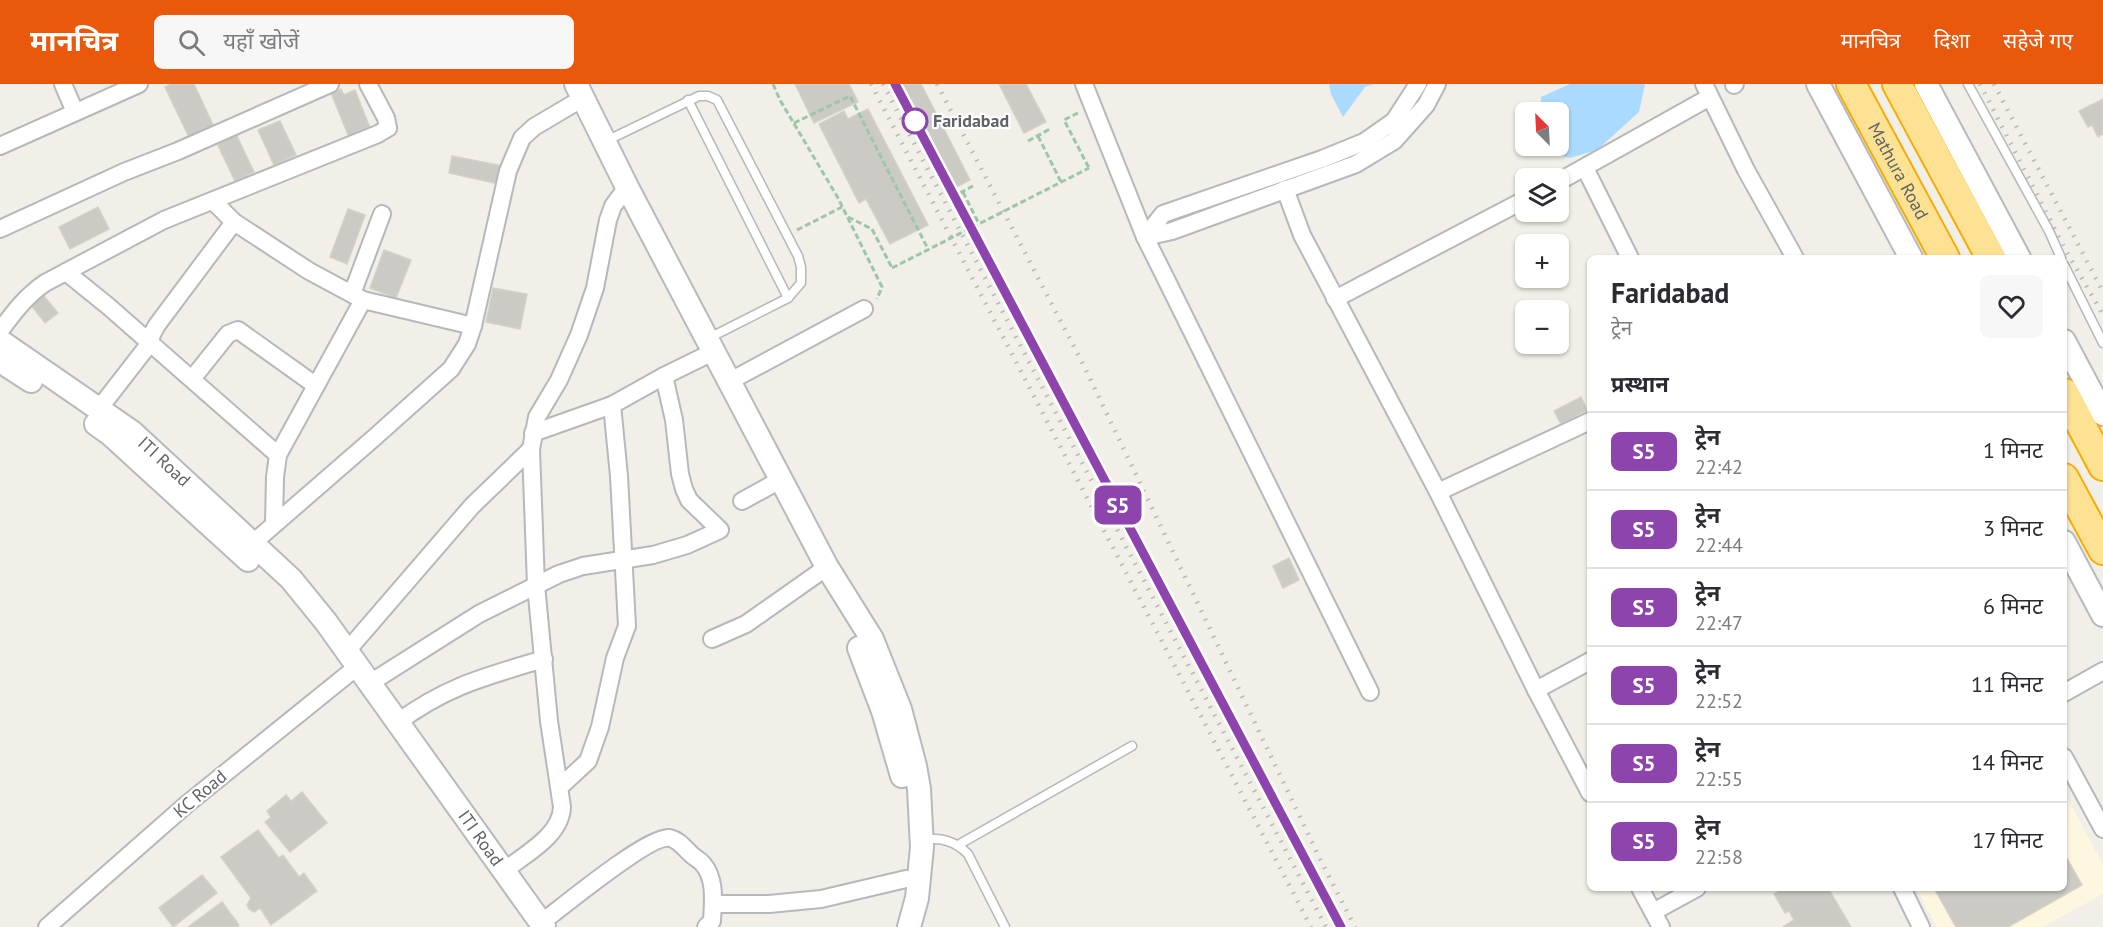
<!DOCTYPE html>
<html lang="hi">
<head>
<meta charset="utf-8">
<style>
	body { margin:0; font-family:"PT Sans","Noto Sans Devanagari",sans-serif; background:#f7f7f7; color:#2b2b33; height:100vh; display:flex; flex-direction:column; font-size:22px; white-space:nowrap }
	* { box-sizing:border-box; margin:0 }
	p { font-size:20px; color:#7c7c81 }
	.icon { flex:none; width:33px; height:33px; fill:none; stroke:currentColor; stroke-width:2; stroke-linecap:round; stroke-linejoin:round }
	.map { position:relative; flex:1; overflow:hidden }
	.details { position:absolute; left:1587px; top:171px; width:480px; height:636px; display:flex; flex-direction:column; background:#fff; border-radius:9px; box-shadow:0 2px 4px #0004 }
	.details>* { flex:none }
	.badge { padding:0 12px; border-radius:9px; font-size:21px; line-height:39px }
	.needle { width:39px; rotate:336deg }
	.buttons { position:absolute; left:1515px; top:18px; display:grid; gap:12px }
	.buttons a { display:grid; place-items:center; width:54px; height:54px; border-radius:9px; background:#fff; box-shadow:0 2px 4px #0004; font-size:30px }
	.map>.badge { position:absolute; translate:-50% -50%; box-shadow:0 0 0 3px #fff }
	h2 { padding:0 24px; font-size:22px; line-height:54px }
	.round { display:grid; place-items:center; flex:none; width:63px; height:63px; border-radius:9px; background:#f7f7f7 }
	.summary { display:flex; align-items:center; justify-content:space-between; height:102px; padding:0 24px }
	h1 { font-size:28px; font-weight:600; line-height:45px }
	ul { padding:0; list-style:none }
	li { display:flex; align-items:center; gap:18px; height:78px; padding:0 24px; border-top:2px solid #e1e1e2 }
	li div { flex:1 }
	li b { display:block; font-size:22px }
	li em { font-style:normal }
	li .badge { min-width:66px; font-weight:700; text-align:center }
	header { display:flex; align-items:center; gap:36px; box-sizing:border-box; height:84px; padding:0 30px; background:#ea580c; color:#fff }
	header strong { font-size:28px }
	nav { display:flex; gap:33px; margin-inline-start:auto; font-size:21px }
	.search { width:420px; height:54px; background:#f7f7f7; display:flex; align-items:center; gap:15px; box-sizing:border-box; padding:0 21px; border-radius:9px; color:#7c7c81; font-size:22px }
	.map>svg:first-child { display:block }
	.commercial { fill:#fef7e0 }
	.water { fill:#aadaff }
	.building { fill:#cccac5; stroke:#d6d1c6; stroke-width:1.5 }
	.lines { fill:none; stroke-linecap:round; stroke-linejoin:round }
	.lane-casing { stroke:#b5b8bc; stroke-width:11 }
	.street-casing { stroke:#b5b8bc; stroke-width:20 }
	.secondary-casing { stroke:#b6babf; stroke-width:26 }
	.highway-casing { stroke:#f9ab00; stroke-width:32 }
	.path { stroke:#9cc7a9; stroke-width:3; stroke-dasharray:6 3; stroke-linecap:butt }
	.lane { stroke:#fff; stroke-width:8 }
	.street { stroke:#fff; stroke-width:16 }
	.secondary { stroke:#fff; stroke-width:22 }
	.highway { stroke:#fde293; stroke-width:28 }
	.rail { stroke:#b6b7b8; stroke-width:4.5; stroke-dasharray:1.5 8; stroke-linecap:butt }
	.path-bridge { stroke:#9cc7a9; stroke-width:3; stroke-dasharray:6 3; stroke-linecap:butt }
	.line-casing { stroke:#fff; stroke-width:14 }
	.line { stroke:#8e44ad; stroke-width:9 }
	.stop-dot { fill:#fff; stroke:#8e44ad; stroke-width:3 }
	.labels { text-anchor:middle; stroke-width:4.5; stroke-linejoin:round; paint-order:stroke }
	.stop-label { font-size:18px; font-weight:bold; fill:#5f6368; stroke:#fff; text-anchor:start }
	.street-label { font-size:18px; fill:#5f6368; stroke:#fff }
</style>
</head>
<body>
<header>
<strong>मानचित्र</strong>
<div class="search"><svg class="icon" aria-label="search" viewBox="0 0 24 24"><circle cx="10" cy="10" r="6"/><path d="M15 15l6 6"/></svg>यहाँ खोजें</div>
<nav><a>मानचित्र</a><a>दिशा</a><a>सहेजे गए</a></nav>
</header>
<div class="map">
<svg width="2103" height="843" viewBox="0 0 2103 843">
	<rect width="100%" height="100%" fill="#f1efe8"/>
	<path class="commercial" d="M2064 708 2103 781V810L2042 843H1937L1916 804H2064Z"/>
	<g class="water">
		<path d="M1329 0H1375L1365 3 1343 33 1331 10Z"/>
		<path d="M1570 0H1645L1639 28 1597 66 1570 74 1541 66V62H1558V28H1541V13Z"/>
	</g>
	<g class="building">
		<path d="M171 0H194L213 41 189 53 165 3Z"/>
		<path d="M795 0H849L858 18 814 39Z"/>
		<path d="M894 0H921L970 96 949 107Z"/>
		<path d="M999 0H1026L1046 38 1024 49Z"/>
		<path d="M341 5 344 11 355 6 370 44 349 53 331 9Z"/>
		<path d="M2103 15V50L2098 53 2092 41 2088 43 2079 27Z"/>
		<path d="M868 25 928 141 890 160 866 115 859 119 819 40 844 27 848 35Z"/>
		<path d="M280 37 296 71 274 81 258 46Z"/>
		<path d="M235 48 254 88 235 97 216 57Z"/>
		<path d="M452 72 508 83 504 101 449 89Z"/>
		<path d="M98 123 109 145 70 165 59 143Z"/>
		<path d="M348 125 365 131 347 180 330 173Z"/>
		<path d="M384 166 411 176 396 214 370 204Z"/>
		<path d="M493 204 527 210 520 245 486 238Z"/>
		<path d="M43 211 58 229 45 239 30 220Z"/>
		<path d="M1581 313 1587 326 1561 340 1554 327Z"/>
		<path d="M1289 474 1299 496 1283 504 1273 482Z"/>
		<path d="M302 708 327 739 290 768 265 738 271 733 267 727 286 711 291 717Z"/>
		<path d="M258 746 279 774 283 771 299 793 304 789 317 807 271 841 260 824 254 828 249 825 247 821 251 814 221 773Z"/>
		<path d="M2064 769 2082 801 2008 843H1956L1934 804H2064Z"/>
		<path d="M202 791 217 809 173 843 159 824Z"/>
		<path d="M1785 804H1828L1851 843H1783L1794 836 1789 827 1785 829 1774 810Z"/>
		<path d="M222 818 239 841 237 843H188Z"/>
	</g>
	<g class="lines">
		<g class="lane-casing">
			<g id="lane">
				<path d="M1968 0 2049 147 2061 174"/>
				<path d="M688 16 788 214"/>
				<path d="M606 57 699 12H708L717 16 798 172 801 183V199L788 214 709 254"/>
				<path d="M2064 181 2103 259"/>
				<path d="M922 755C941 754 954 756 968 770L1005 843"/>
				<path d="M958 761 1132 662"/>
			</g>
		</g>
		<g class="street-casing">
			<g id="street">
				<path d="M63 0 75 28"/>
				<path d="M1084 0 1145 153 1163 189 1370 608"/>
				<path d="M1704 0 1746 86 1795 174"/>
				<path d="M1734 1 1735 0"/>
				<path d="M0 62 139 0"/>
				<path d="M1585 84 1630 174"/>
				<path d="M1558 98 1710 13"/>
				<path d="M1285 105 1302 151 1438 408 1536 606 1590 709"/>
				<path d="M213 117 234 138 309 187 363 216 473 242"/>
				<path d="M0 145 124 88 178 67 330 0"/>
				<path d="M1145 153 1172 147 1356 80 1394 57 1426 21 1437 0"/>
				<path d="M1145 153 1163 130 1322 75 1364 58 1394 37 1418 0"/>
				<path d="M66 188 108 222 278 371"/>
				<path d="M352 210 382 130"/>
				<path d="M1335 215 1526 115"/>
				<path d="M0 247C14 228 26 212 45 199L164 136 378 50 388 44 386 34 368 0"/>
				<path d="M192 295 228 250 238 246 315 301"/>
				<path d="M730 297 864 225"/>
				<path d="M98 326 150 259 152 250 157 241 234 138"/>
				<path d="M533 349 612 321 664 292 715 267"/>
				<path d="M1438 408 1590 337"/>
				<path d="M742 417 782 395"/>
				<path d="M274 439 275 393 278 371 363 216"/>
				<path d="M253 459 375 353 451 285 467 260 473 242 508 87 522 54 534 43 583 14"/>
				<path d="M712 555 746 540 827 483"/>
				<path d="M347 567 472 422 531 365"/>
				<path d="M370 599 479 530 559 490 583 482 653 471 687 461 720 446 689 416 684 405 680 390 674 336 664 292"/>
				<path d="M1536 606 1590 577"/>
				<path d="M2064 609 2103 587"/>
				<path d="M397 639C446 602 487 592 544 575"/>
				<path d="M2064 673 2103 745"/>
				<path d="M560 703 588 677 600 643 615 574 627 542 619 392 612 321"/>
				<path d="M504 787C525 770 561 752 562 723L549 637 536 501 531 365 537 333 559 296 579 251 595 204 608 136 613 122 627 103"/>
				<path d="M1640 804 1661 843"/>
				<path d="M1902 804 1921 843"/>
				<path d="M713 820H769L821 815 906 795"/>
				<path d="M1653 828 1697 804"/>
				<path d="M541 839C561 824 650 750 670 754 679 756 685 765 692 771 695 774 700 776 703 780 716 795 713 818 712 837L706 843"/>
				<path d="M47 843 187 720 358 582"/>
			</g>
		</g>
		<g class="secondary-casing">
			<g id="secondary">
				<path d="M576 0 627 103 827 483 872 555 900 625 915 682 919 705 922 763 917 814 909 843"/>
				<path d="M1818 0 1911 174"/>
				<path d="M1926 0 2019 174"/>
				<path id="s1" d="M0 257 132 348 291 495 326 538 544 843"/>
				<path d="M2064 257 2103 330"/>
				<path d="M0 277 31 297"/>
				<path d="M96 340 110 350 248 476"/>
				<path d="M2064 458 2103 531"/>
				<path d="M859 564 883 627 902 692"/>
			</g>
		</g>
		<g class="highway-casing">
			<g id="highway">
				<path id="s2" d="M1851 0 1945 174"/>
				<path d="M1897 0 1991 174"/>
				<path d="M2064 309 2103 382"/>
				<path d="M2064 394 2103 466"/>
			</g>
		</g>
		<g class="path">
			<path d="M773 0 780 16 838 114 882 203 877 215"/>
			<path d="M1078 29 1064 36 1089 84"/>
			<path d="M794 39 850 12 928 165"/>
			<path d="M1038 52 1061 98"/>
			<path d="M1028 57 1050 45"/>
			<path d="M963 108 979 140"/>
			<path d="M952 113 973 102"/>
			<path d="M848 133 872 145 892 184"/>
			<path d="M797 146 842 123"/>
		</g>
		<use href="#lane" class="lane"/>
		<use href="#street" class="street"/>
		<use href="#secondary" class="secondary"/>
		<use href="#highway" class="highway"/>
		<g class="rail">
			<path d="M871 0 1311 843"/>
			<path d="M883 0 1326 843"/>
			<path d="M895 0 1341 843"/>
			<path d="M937 0 1084 282 1322 779 1355 843"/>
			<path d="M1980 0 2064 163 2103 231"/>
			<path d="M1994 0 2103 208"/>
		</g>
		<path class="path-bridge" d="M892 184 1089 84"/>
	</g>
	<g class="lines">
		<g class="line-casing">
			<path id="line" d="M895 0 1341 843"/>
		</g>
		<use href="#line" class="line"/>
	</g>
	<circle class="stop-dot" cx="915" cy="37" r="12"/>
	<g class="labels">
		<g class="stop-label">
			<text x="933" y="43">Faridabad</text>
		</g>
		<g class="street-label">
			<text dy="6" stroke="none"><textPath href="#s2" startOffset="99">Mathura Road</textPath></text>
			<text dy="6" stroke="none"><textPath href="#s1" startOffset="204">ITI Road</textPath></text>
			<text transform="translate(200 710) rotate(-40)" y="6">KC Road</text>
			<text dy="6" stroke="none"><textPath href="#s1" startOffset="698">ITI Road</textPath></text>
		</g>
	</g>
</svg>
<div class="buttons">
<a><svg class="needle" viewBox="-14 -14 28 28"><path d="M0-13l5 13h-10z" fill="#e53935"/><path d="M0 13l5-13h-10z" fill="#7c7c81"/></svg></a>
<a><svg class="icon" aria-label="layers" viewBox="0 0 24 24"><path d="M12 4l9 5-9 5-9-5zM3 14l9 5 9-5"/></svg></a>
<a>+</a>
<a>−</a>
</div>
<b class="badge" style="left:1118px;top:421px;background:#8e44ad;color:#fff">S5</b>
<section class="details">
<div class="summary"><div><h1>Faridabad</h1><p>ट्रेन</p></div><a class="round"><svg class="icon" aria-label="heart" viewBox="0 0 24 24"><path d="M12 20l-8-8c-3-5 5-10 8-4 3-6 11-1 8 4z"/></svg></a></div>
<h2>प्रस्थान</h2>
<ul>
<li><span class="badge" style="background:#8e44ad;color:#fff">S5</span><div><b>ट्रेन</b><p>22:42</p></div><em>1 मिनट</em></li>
<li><span class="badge" style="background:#8e44ad;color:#fff">S5</span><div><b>ट्रेन</b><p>22:44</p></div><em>3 मिनट</em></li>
<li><span class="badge" style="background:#8e44ad;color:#fff">S5</span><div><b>ट्रेन</b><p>22:47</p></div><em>6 मिनट</em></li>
<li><span class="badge" style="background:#8e44ad;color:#fff">S5</span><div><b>ट्रेन</b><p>22:52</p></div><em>11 मिनट</em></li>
<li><span class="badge" style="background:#8e44ad;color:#fff">S5</span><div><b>ट्रेन</b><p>22:55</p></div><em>14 मिनट</em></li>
<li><span class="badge" style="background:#8e44ad;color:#fff">S5</span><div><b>ट्रेन</b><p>22:58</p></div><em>17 मिनट</em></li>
</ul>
</section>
</div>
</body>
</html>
